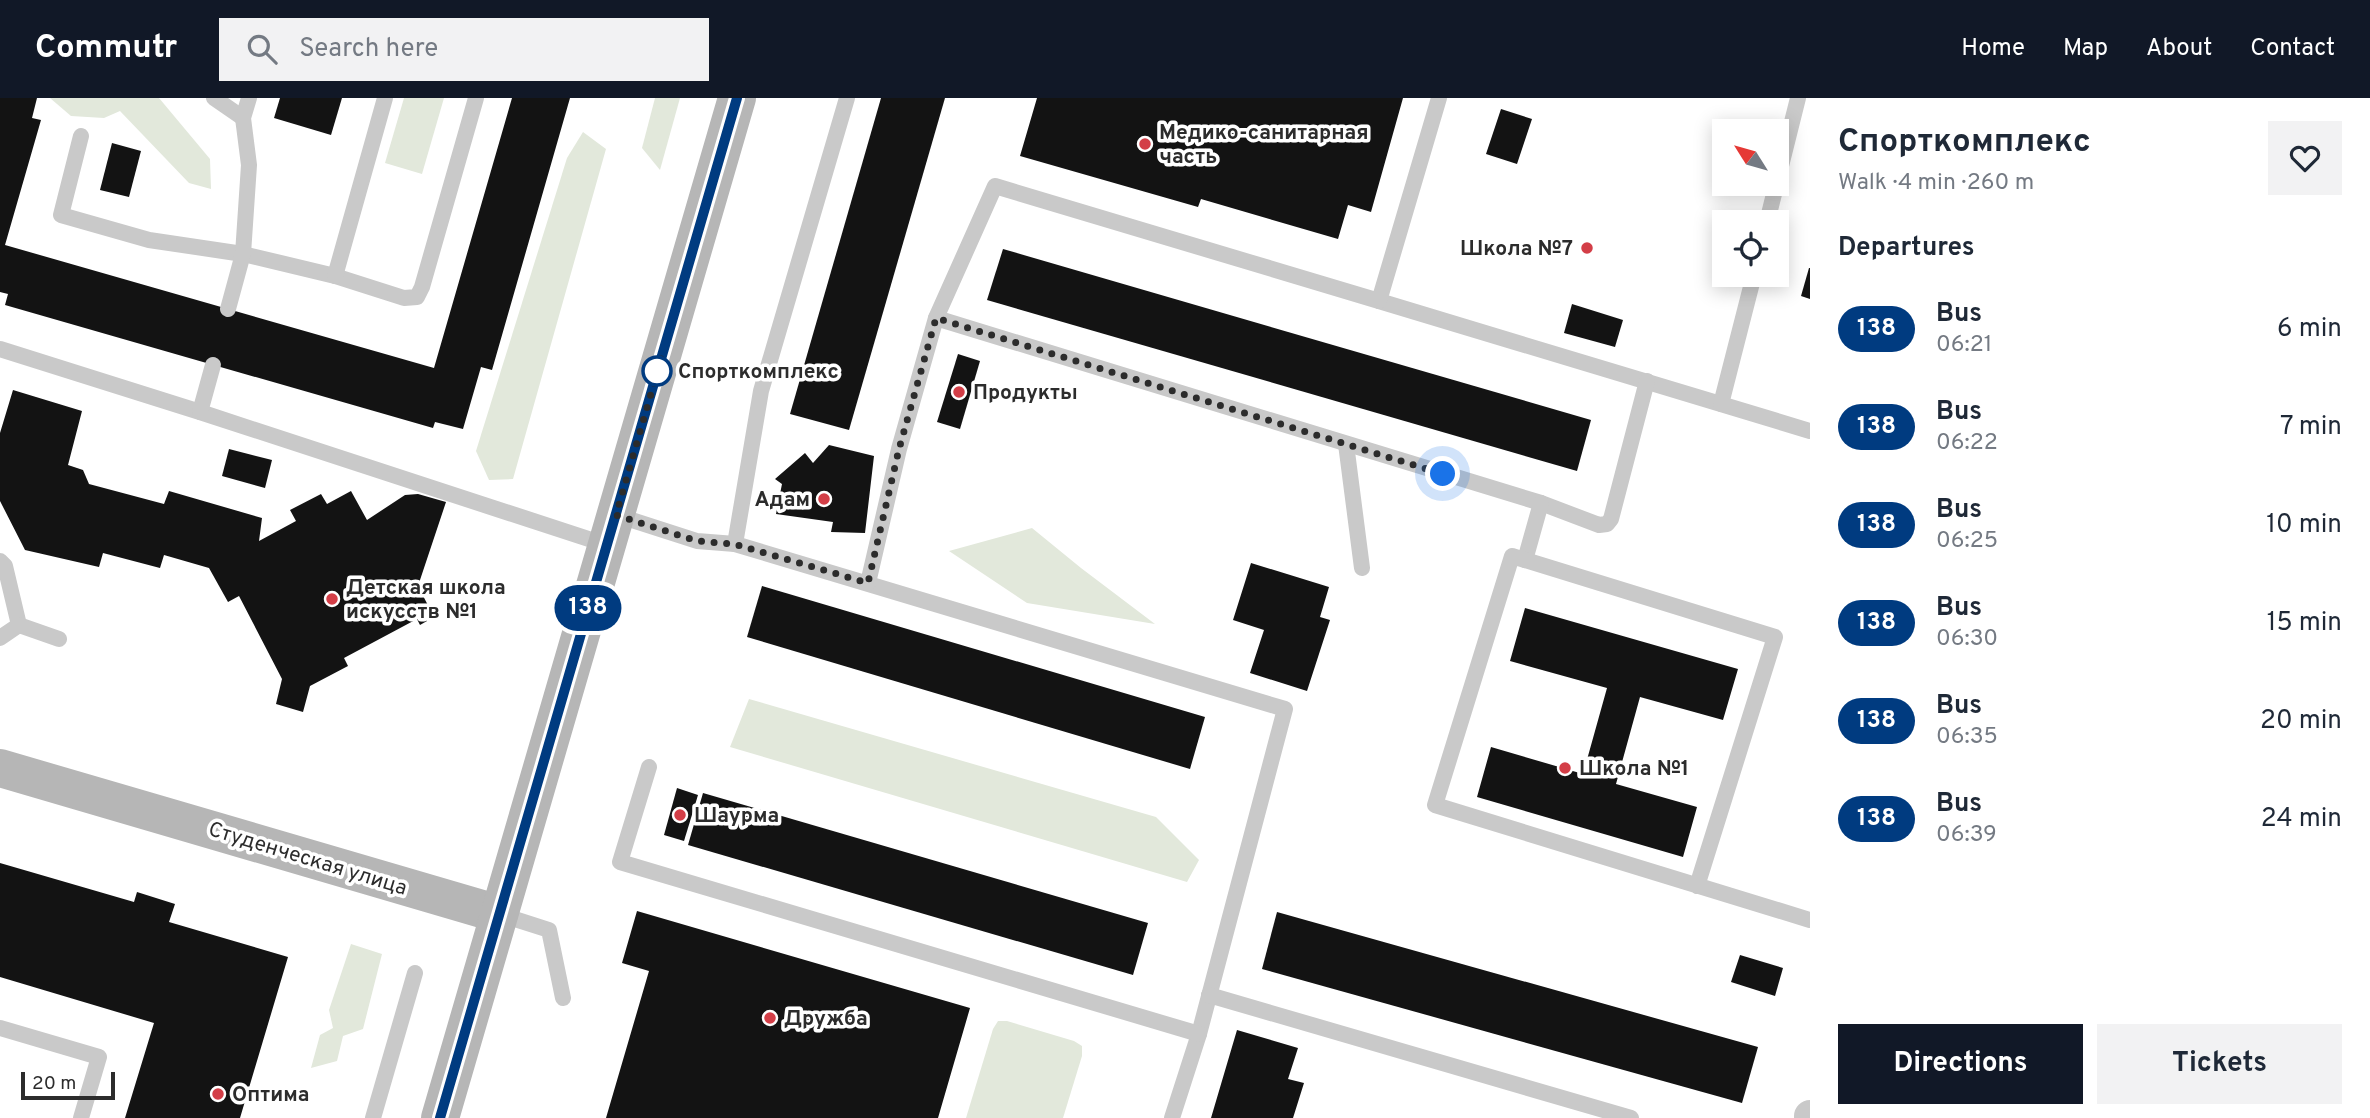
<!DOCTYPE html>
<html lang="en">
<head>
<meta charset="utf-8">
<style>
	body { margin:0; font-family:Overpass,sans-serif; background:#f2f2f3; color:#1f2937; height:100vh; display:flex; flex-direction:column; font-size:26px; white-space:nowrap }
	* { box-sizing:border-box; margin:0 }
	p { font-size:23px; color:#747a83 }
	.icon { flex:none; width:38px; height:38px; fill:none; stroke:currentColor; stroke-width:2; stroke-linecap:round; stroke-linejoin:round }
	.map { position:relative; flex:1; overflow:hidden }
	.sheet { display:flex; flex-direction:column; background:#fff; width:560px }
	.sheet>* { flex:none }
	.badge { padding:0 14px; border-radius:23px; font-size:24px; line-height:46px }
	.needle { width:46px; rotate:307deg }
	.buttons { position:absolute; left:1712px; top:21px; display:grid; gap:14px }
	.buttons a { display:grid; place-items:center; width:77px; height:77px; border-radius:0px; background:#fff; box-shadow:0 4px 18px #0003; font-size:35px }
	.scale { position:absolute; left:21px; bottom:18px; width:94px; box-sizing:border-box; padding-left:7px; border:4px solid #2c2c2c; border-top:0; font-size:19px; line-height:24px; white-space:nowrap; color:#2c2c2c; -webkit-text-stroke:5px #fff; paint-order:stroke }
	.you { position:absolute; width:35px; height:35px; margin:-18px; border:5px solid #fff; border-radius:50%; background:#1a73e8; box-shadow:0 0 0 10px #1a73e833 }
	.map>.badge { position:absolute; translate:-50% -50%; box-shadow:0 0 0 4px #fff }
	h2 { padding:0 28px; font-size:26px; line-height:63px }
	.round { display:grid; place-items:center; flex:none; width:74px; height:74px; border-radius:0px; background:#f2f2f3 }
	.headline { display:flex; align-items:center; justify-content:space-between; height:119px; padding:0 28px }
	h1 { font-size:33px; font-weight:700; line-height:52px }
	.button { display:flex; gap:14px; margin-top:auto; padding:14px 28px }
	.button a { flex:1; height:80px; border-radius:0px; background:#111827; color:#fff; font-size:28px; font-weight:700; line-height:80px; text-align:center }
	.button a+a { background:#f2f2f3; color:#1f2937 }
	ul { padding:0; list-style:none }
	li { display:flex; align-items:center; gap:21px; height:98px; padding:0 28px }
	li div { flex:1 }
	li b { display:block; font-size:26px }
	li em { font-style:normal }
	li .badge { min-width:77px; font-weight:700; text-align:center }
	header { display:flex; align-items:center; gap:42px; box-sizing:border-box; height:98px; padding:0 35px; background:#111827; color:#fff }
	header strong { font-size:33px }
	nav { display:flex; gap:38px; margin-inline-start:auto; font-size:24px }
	.search { width:490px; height:63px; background:#f2f2f3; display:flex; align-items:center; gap:18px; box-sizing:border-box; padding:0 24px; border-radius:0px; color:#747a83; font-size:26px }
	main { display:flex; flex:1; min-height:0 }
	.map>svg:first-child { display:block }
	.green { fill:#e2e8db }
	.building { fill:#131313 }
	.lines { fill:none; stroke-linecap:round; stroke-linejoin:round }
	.lane { stroke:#c9c9c9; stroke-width:16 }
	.street { stroke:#c9c9c9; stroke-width:32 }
	.secondary { stroke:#b6b6b6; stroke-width:38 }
	.line-casing { stroke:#fff; stroke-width:16 }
	.line { stroke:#003b80; stroke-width:10 }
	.walk { stroke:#2c2c2c; stroke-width:7; stroke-dasharray:0 12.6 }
	.poi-dot { fill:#d33e47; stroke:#fff; stroke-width:2.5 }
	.stop-dot { fill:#fff; stroke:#003b80; stroke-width:3.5 }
	.labels { text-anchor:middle; stroke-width:7; stroke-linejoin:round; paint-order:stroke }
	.poi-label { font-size:21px; font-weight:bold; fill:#2c2c2c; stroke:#fff; text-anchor:start }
	.stop-label { font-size:21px; font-weight:bold; fill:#2c2c2c; stroke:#fff; text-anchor:start }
	.street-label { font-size:21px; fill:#2c2c2c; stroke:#fff }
</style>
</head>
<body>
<header>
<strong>Commutr</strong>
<div class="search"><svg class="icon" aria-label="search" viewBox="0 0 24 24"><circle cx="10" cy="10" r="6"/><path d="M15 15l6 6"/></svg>Search here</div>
<nav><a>Home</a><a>Map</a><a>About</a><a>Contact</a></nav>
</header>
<main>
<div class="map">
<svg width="1810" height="1020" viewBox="0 0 1810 1020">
	<rect width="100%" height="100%" fill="#fff"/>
	<g class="green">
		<path d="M50 0H159L210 61 211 91 189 85 120 13 104 20 71 18Z"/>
		<path d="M404 0H444L422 76 385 65Z"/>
		<path d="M655 0H680L660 72 642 50Z"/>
		<path d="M583 34 606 51 513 381 489 382 476 353 567 60Z"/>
		<path d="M1032 430 1081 470 1155 526 1027 505 949 453Z"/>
		<path d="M749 601 1156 719 1199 762 1187 784 730 649Z"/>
		<path d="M351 846 382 856 363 931 343 938 337 963 311 970 320 937 333 930 329 912Z"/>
		<path d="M998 923H1007L1074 943 1082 948V958L1063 1020H966L993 931Z"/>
	</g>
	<g class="building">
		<path d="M0 0H37L32 20 41 22 5 147 434 270 512 0H570L492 272 481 269 463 331 435 324 433 330 5 207 8 196 0 194Z"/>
		<path d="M280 0H342L331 37 274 20Z"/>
		<path d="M881 0H945L849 332 790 316Z"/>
		<path d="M1037 0H1403L1371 114 1348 107 1338 141 1201 101 1198 109 1020 58Z"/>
		<path d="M1501 11 1532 21 1517 66 1486 56Z"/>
		<path d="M112 45 141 53 129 99 100 92Z"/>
		<path d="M1003 151 1591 322 1577 373 987 202Z"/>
		<path d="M1809 170H1810V201L1801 198Z"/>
		<path d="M1572 206 1623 222 1615 249 1564 235Z"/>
		<path d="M958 256 980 263 960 331 937 324Z"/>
		<path d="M13 292 82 313 68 367 83 372 89 386 164 406 169 393 262 420 259 443 296 423 290 412 321 396 327 406 351 393 367 422 405 397 418 396 446 404 418 488 434 519 420 527 417 521 344 560 348 568 310 588 303 614 276 606 282 581 239 498 228 504 209 470 164 457 160 470 103 455 99 469 25 452 0 403V335Z"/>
		<path d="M829 347 874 358 865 435 831 434 833 424 776 416 782 386 775 381 805 355 813 365Z"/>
		<path d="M229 351 272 362 265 390 222 378Z"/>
		<path d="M1251 465 1329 489 1320 519 1330 522 1307 593 1250 575 1264 532 1233 522Z"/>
		<path d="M762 488 1205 619 1190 671 747 539Z"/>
		<path d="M1525 510 1738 571 1723 622 1640 599 1616 686 1697 709 1683 759 1477 699 1491 649 1583 676 1607 590 1510 563Z"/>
		<path d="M677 690 698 697 684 743 664 737Z"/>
		<path d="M703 695 1148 825 1133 877 688 747Z"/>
		<path d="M0 765 134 804 137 794 175 806 169 824 288 859 240 1020H125L154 925 0 879Z"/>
		<path d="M637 813 970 910 938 1020H606L649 873 622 865Z"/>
		<path d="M1277 814 1758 949 1742 1005 1262 871Z"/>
		<path d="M1740 857 1783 870 1775 898 1731 884Z"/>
		<path d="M1237 932 1298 950 1288 981 1304 985 1293 1020H1211Z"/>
	</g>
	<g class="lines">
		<g class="lane">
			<path d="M214 0 243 20"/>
			<path d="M81 38 61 117 149 142 243 156 335 178 404 200 417 199 422 189 476 0"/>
			<path d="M1767 124 1798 0"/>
			<path d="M335 178 385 0"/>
			<path d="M1379 203 1810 333"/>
			<path d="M228 211 243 156 249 67 243 20 249 0"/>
			<path d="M936 220 1541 405 1599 427 1607 426 1611 421 1647 283"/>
			<path d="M0 251 200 314 607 447"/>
			<path d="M1721 306 1754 177"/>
			<path d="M200 314 213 267"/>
			<path d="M1346 346 1362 470"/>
			<path d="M616 417 697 443 735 446 1285 611 1199 936 1172 1020"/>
			<path d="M735 446 761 293 847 0"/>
			<path d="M1525 462 1541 405"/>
			<path d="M0 463 5 468 19 527"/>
			<path d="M868 485 899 351 936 220 995 88 1379 203 1439 0"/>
			<path d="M0 540 19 527 59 541"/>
			<path d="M649 669 620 764 1199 936"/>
			<path d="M1697 788 1775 539 1512 458 1435 707 1810 822"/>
			<path d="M499 816 549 832 563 900"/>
			<path d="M1209 897 1631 1020"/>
			<path d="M0 930 99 959 81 1020"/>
			<path d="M373 1020 415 875"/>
		</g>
		<path class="street" d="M1810 1020V1018"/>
		<g class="secondary">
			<path d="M0 670 499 816"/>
			<path d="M440 1020 737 0"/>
		</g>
	</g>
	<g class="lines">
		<g class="line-casing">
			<path id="line" d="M440 1020 737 0"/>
		</g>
		<use href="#line" class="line"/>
		<path class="walk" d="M657 273 661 261 616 417 697 443 734 446 868 485 899 351 936 220 1443 376"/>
	</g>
	<g class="poi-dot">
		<circle cx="1145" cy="46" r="7"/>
		<circle cx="1587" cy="150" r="7"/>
		<circle cx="959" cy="294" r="7"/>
		<circle cx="824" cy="401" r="7"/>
		<circle cx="332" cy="501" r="7"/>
		<circle cx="1565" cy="670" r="7"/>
		<circle cx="680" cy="717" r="7"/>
		<circle cx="770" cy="920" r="7"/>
		<circle cx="218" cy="996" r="7"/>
	</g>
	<circle class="stop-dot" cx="657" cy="273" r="14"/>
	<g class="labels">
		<g class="poi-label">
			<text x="1159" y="41">Медико-санитарная<tspan x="1159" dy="24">часть</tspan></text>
			<text x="1573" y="157" text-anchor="end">Школа №7</text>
			<text x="973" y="301">Продукты</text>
			<text x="810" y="408" text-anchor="end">Адам</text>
			<text x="346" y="496">Детская школа<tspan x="346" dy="24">искусств №1</tspan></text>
			<text x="1579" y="677">Школа №1</text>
			<text x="694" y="724">Шаурма</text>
			<text x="784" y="927">Дружба</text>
			<text x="232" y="1003">Оптима</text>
		</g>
		<g class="stop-label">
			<text x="678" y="280">Спорткомплекс</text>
		</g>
		<g class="street-label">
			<text transform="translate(308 760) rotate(17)" y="7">Студенческая улица</text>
		</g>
	</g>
</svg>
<div class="buttons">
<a><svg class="needle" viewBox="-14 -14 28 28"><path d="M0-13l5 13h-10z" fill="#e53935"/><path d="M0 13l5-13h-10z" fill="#747a83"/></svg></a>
<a><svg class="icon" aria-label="locate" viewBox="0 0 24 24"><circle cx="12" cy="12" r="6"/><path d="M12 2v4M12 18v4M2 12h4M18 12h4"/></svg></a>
</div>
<div class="scale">20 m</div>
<div class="you" style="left:1443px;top:376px"></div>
<b class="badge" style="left:588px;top:510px;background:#003b80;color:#fff">138</b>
</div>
<section class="sheet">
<div class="headline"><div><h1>Спорткомплекс</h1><p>Walk · 4 min · 260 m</p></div><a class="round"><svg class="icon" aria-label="heart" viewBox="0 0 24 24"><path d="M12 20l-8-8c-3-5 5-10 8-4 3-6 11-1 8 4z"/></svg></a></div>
<h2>Departures</h2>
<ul>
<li><span class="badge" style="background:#003b80;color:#fff">138</span><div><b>Bus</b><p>06:21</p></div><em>6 min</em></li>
<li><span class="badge" style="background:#003b80;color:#fff">138</span><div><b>Bus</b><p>06:22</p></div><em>7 min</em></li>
<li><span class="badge" style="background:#003b80;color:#fff">138</span><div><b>Bus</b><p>06:25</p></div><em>10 min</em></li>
<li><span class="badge" style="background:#003b80;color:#fff">138</span><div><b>Bus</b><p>06:30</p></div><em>15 min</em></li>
<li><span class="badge" style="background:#003b80;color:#fff">138</span><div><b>Bus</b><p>06:35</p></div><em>20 min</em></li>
<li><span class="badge" style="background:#003b80;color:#fff">138</span><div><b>Bus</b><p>06:39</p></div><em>24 min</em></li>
</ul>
<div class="button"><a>Directions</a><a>Tickets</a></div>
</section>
</main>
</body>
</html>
